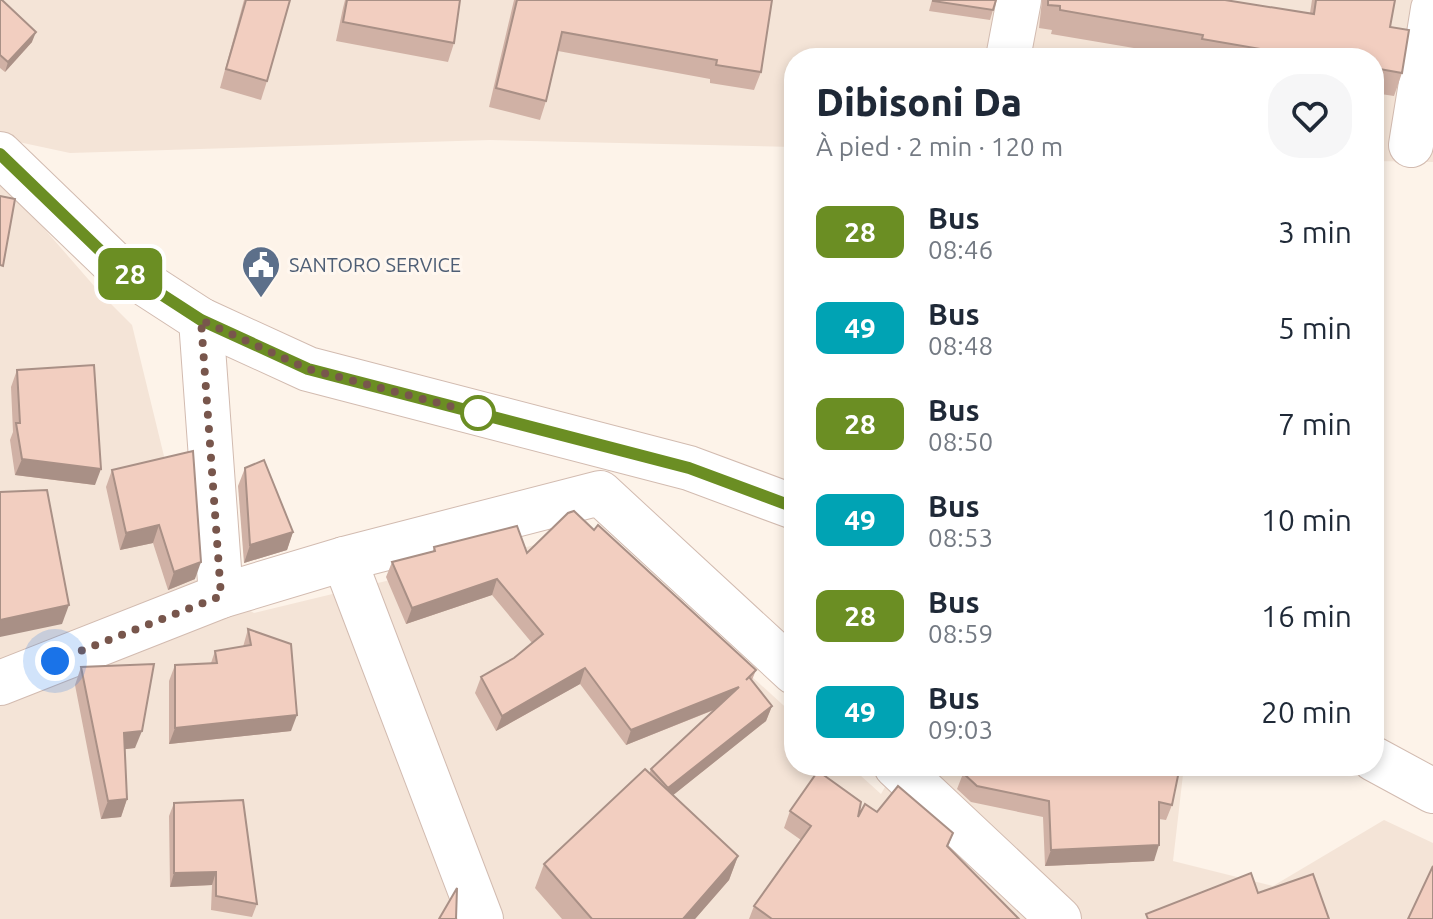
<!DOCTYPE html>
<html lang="fr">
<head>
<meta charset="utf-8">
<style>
	body { margin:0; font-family:Ubuntu,sans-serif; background:#f6f6f7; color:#1f2937; height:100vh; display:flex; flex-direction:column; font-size:30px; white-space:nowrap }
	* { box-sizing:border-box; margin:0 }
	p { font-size:26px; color:#747a83 }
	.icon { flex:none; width:44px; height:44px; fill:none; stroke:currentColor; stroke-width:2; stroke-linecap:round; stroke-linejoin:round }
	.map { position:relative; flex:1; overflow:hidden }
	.details { position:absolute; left:784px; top:48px; width:600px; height:728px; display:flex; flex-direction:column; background:#fff; border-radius:32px; box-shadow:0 4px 12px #0003 }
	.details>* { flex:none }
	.badge { padding:0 16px; border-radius:12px; font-size:28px; line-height:52px }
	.you { position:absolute; width:40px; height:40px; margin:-20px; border:6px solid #fff; border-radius:50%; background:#1a73e8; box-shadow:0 0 0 12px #1a73e833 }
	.map>.badge { position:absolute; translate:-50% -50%; box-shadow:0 0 0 4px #fff }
	.round { display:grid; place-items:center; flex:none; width:84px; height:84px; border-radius:32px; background:#f6f6f7 }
	.head { display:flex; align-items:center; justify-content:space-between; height:136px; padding:0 32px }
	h1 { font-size:38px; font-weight:800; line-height:60px }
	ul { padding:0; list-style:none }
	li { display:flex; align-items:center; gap:24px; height:96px; padding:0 32px }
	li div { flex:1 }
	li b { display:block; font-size:30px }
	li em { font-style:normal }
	li .badge { min-width:88px; font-weight:700; text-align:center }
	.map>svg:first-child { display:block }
	.residential { fill:#f4e4d7 }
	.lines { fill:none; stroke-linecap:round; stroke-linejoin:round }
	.minor-casing { stroke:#d2bbb0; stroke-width:46 }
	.minor { stroke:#fff; stroke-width:44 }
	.wall { fill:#d0b1a5 }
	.shaded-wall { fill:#a99086 }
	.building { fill:#f2cec0; stroke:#a99086; stroke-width:2 }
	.line-casing { stroke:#fff; stroke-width:18 }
	.line { stroke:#6b8e23; stroke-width:12 }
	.walk { stroke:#78564c; stroke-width:8; stroke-dasharray:0 14.4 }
	.stop-dot { fill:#fff; stroke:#6b8e23; stroke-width:4 }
	.labels { text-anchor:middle; stroke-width:6; stroke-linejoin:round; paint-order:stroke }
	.service-label { font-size:20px; fill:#4e5e75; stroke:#fff7ef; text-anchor:start }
</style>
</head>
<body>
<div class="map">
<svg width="1433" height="919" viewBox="0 0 1433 919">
	<rect width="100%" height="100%" fill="#fdf3e9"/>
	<g class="residential">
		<path d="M0 0H1433V162L1374 161V58H794V147L490 140 70 153 0 138Z"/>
		<path d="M0 178 102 295 132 325 194 579 254 613 592 531 794 715V766H850L881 794 897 766H1184L1173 861 1273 886 1384 820 1433 843V919H0Z"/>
	</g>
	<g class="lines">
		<g class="minor-casing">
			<g id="minor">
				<path d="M1008 58 1019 0"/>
				<path d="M1411 145 1433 9"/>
				<path d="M0 154 113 263 201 320 308 369 689 468 794 507"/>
				<path d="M201 320 221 596"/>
				<path d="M344 559 481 919"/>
				<path d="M0 683 221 596 344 559 600 493 794 672"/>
				<path d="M1374 759 1433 791"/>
				<path d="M896 766 1059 919"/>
			</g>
		</g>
		<use href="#minor" class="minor"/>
	</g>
	<g class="wall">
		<path d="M0 0 32 42 5 72 0 68Z"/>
		<path d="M244 0H290L267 81 261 100 220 88Z"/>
		<path d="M345 0H460L454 43 448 62 336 41 343 8Z"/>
		<path d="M514 0H772L761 72 754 90 710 83V79L558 51 546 101 540 120 489 107Z"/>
		<path d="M932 0H996L990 20 929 11Z"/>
		<path d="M1042 0H1225L1310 13 1312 0H1395L1390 27 1402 73 1394 96 1374 93V58H1193L1051 34 1052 30 1039 28Z"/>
		<path d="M17 370 95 485 15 475 10 440 13 432 11 387Z"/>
		<path d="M193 451 195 579 168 590 153 543 120 550 106 487 112 470Z"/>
		<path d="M245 468 293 532 287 550 244 563 238 486Z"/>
		<path d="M594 530 756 670 752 680 772 706 766 721 673 795 738 856 729 880 695 919H562L535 888 544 864 649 774 651 769 714 710 626 745 580 684 496 731 475 693 481 677 514 658 532 643 492 595 406 624 386 577 392 562 433 551 434 547 527 553Z"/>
		<path d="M248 629 291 731 169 744V681L175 665 211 663 215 651 243 647Z"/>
		<path d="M81 667 135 748 125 749 127 799 121 817 101 819 75 685Z"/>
		<path d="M966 766 1172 805 1166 820 1159 819 1154 861 1045 866 1043 817 971 802 957 789Z"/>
		<path d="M174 803 257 904 252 917 211 910 212 885 170 887 169 816Z"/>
		<path d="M790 811 858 817 877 812 953 833 948 847 1019 919H749L754 906 801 840 784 828Z"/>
	</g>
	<g class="shaded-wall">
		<path d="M36 32 32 42 5 72 8 62Z"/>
		<path d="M22 459 101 469 95 485 15 475Z"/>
		<path d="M159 525 153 543 120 550 126 533Z"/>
		<path d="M293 532 287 550 244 563 250 545Z"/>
		<path d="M201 562 195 579 168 590 174 572Z"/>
		<path d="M497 579 492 595 406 624 412 608Z"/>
		<path d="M69 605 62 624 0 637V620Z"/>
		<path d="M585 668 580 684 496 731 502 716Z"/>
		<path d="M739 687 733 702 626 745 631 730Z"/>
		<path d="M772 706 766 721 662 804 668 788Z"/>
		<path d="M297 715 291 731 169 744 175 728Z"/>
		<path d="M142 731 135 748 118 750 124 733Z"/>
		<path d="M127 799 121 817 101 819 108 801Z"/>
		<path d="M1159 845 1154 861 1045 866 1051 850Z"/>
		<path d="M738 856 729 880 695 919H683Z"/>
		<path d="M216 872 212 885 170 887 174 873Z"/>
	</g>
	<g class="building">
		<path d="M0 0H2L36 32 8 62 0 55Z"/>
		<path d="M246 0H290L267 81 226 69Z"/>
		<path d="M347 0H460L454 43 343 22Z"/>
		<path d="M517 0H772L761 72 716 65 717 60 562 32 546 101 496 88Z"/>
		<path d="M933 0H996L993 10 933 1Z"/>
		<path d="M1048 0H1225L1314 14 1316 0H1395L1390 27 1409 30 1402 73 1374 68V58H1313L1202 39 1203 35 1060 10V6L1048 5Z"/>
		<path d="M0 196 15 199 3 266 0 265Z"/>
		<path d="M94 365 101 469 22 459 16 423H20L17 370Z"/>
		<path d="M193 451 201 562 174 572 159 525 126 533 112 470Z"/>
		<path d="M264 460 293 532 250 545 245 468Z"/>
		<path d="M47 490 69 605 0 620V492Z"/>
		<path d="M574 511 594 530 598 525 756 670 746 680 749 677 772 706 668 788 651 769 739 687 631 730 585 668 502 716 481 677 514 658 543 634 497 579 412 608 392 562 435 551 434 547 517 526 527 553 568 513Z"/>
		<path d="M248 629 291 644 297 715 175 728V665L217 663 215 651 251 645Z"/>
		<path d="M154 664 142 731 124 733 127 799 108 801 81 667Z"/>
		<path d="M966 766H1180L1172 805 1159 802V845L1051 850 1049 801 977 786 963 773Z"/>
		<path d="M645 769 738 856 683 919H592L544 864Z"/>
		<path d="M818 771 861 802 858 817 865 804 877 812 898 786 953 833 947 846 1019 919H772L754 906 811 826 790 811Z"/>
		<path d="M243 800 257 904 216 896V872L174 873V803Z"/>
		<path d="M1433 866V919H1408Z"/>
		<path d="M1251 873 1258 893 1313 874 1329 919H1148L1146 914Z"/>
		<path d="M457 888 456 919H439Z"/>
	</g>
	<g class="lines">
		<g class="line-casing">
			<path id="line" d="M0 154 113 263 201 320 308 369 689 468 794 507"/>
		</g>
		<use href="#line" class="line"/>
		<path class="walk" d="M55 661 221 596 201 320 308 369 484 415 478 413"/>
	</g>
	<defs>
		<g id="civic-pin" transform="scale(2)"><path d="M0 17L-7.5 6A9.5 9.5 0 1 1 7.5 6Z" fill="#5c6f8a" stroke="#fff7ef"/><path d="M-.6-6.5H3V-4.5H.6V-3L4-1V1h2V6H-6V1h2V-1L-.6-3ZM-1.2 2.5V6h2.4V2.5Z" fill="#fff"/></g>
	</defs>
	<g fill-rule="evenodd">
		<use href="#civic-pin" x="261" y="265"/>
	</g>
	<circle class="stop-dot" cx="478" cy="413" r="16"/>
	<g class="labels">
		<g class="service-label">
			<text x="289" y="272">SANTORO SERVICE</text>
		</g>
	</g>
</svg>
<div class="you" style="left:55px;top:661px"></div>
<b class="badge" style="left:130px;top:274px;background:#6b8e23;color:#fff">28</b>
<section class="details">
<div class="head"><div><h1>Dibisoni Da</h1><p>À pied · 2 min · 120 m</p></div><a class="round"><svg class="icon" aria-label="heart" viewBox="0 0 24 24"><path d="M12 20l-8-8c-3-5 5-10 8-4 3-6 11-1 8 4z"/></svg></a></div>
<ul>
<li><span class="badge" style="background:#6b8e23;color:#fff">28</span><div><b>Bus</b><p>08:46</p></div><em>3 min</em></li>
<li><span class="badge" style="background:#00a3b4;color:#fff">49</span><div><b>Bus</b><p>08:48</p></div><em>5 min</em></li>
<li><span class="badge" style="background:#6b8e23;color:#fff">28</span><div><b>Bus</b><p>08:50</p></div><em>7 min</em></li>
<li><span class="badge" style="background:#00a3b4;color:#fff">49</span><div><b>Bus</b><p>08:53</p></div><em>10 min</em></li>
<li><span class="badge" style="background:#6b8e23;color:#fff">28</span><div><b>Bus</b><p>08:59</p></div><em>16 min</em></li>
<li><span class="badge" style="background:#00a3b4;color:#fff">49</span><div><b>Bus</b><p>09:03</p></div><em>20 min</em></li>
</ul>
</section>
</div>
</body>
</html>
